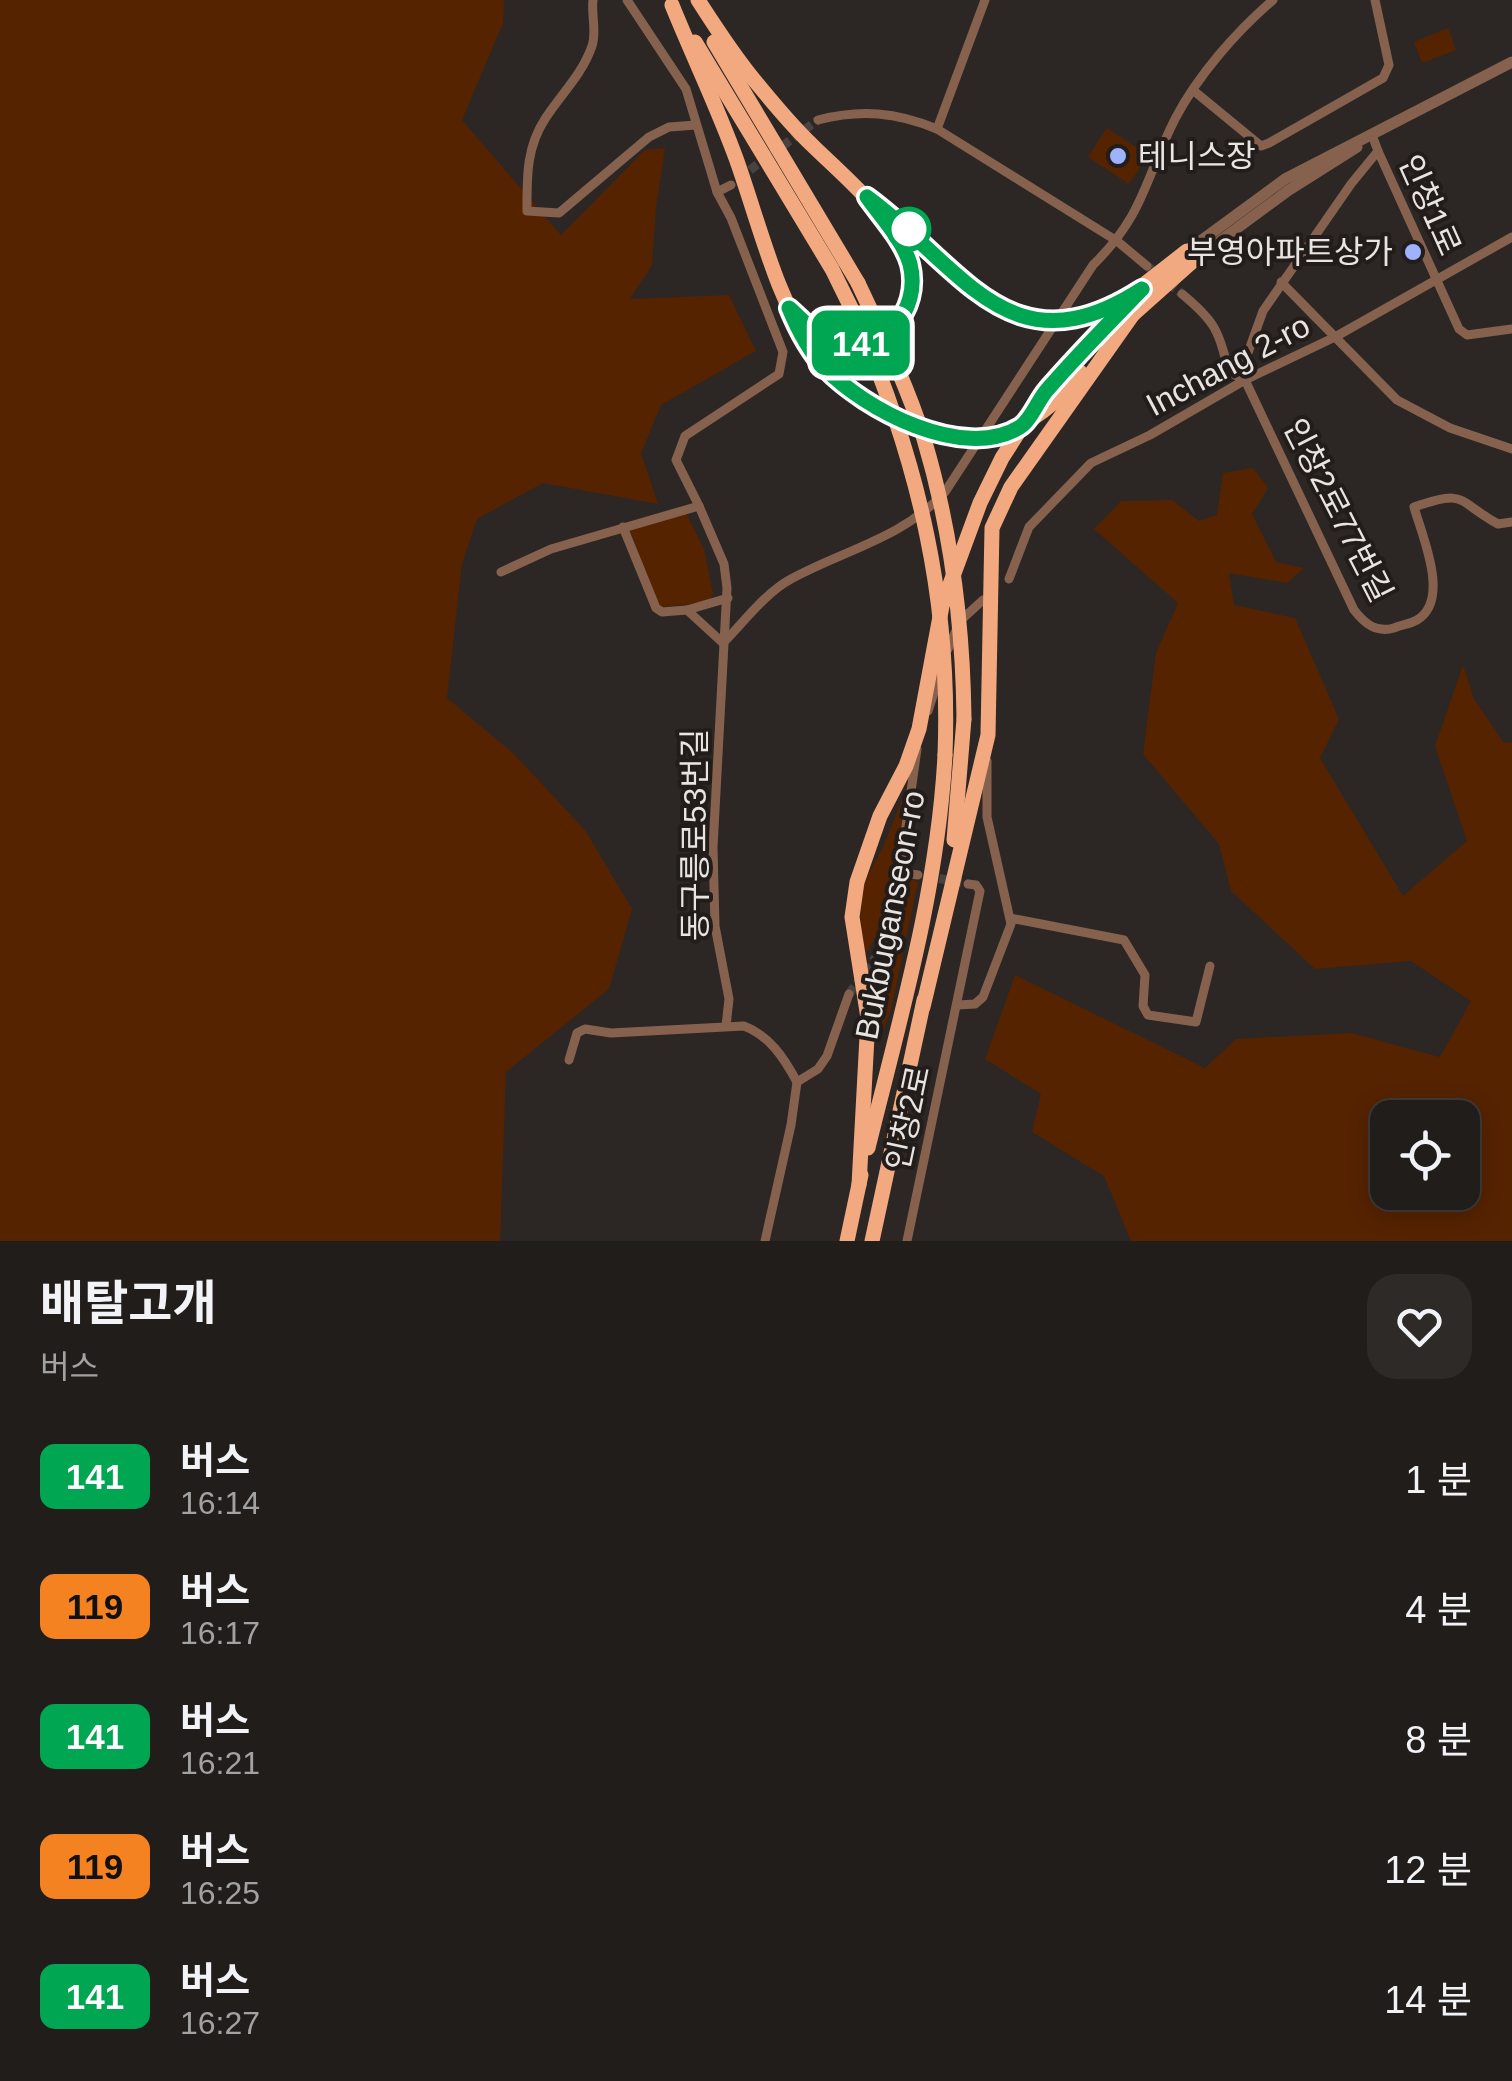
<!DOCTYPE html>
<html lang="ko">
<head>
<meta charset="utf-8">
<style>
	body { margin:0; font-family:Arial,"Noto Sans KR",sans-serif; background:#2d2a28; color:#f1f3f6; height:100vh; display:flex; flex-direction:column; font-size:38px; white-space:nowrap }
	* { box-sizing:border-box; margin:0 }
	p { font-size:32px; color:#a2a2a3 }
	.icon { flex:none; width:55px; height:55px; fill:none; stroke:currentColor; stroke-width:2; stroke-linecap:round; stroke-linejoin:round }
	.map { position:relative; height:1241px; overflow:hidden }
	.details { display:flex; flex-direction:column; background:#211d1b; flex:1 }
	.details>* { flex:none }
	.badge { padding:0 20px; border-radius:15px; font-size:35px; line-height:65px }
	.buttons { position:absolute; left:1370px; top:1100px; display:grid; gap:20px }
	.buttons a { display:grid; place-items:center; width:110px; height:110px; border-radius:20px; background:#211d1b; box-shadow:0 5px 25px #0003,0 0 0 2px #3e3b3a; font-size:50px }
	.map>.badge { position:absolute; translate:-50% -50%; box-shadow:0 0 0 5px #fff }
	.round { display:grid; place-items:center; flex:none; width:105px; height:105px; border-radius:30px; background:#2d2a28 }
	.summary { display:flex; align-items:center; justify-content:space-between; height:170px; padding:0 40px }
	h1 { font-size:48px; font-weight:700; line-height:75px }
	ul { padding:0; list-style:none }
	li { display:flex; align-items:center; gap:30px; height:130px; padding:0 40px }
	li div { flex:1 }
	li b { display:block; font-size:38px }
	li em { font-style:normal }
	li .badge { min-width:110px; font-weight:700; text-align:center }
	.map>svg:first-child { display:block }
	.green { fill:#552300; fill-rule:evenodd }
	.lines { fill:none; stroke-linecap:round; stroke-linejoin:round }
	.minor-tunnel { stroke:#484340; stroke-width:9; stroke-dasharray:9 4.5; stroke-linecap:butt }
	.minor { stroke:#86624e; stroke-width:9 }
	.tertiary { stroke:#86624e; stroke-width:11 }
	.trunk { stroke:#f2a97f; stroke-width:15 }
	.trunk-bridge { stroke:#f2a97f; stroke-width:15 }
	.line-casing { stroke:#fff; stroke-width:22 }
	.line { stroke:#00a651; stroke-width:15 }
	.poi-dot { fill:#9fb3fd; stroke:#221d1a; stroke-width:4 }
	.stop-dot { fill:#fff; stroke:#00a651; stroke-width:5 }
	.labels { text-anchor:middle; stroke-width:8; stroke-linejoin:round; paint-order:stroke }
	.poi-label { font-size:32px; fill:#e7e4e2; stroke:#221d1a; text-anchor:start }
	.street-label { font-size:32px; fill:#e7e4e2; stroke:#221d1a }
</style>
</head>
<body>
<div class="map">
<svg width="1512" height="1241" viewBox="0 0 1512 1241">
	<rect width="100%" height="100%" fill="#2c2724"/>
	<g class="green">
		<path d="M0 0H504L503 23 462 120 561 235 645 150 665 148 656 208 652 265 630 299 729 295 756 351 661 405 641 453 658 504 543 483 477 519 462 564 447 698 513 753 585 830 632 909 609 989 506 1072 500 1241H0Z"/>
		<path d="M1448 28 1456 50 1422 63 1414 42Z"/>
		<path d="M1107 128 1148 155 1129 184 1088 157Z"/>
		<path d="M1253 468 1268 488 1252 514 1276 562 1304 568 1287 583 1229 573 1234 605 1295 618 1339 719 1320 758 1403 896 1467 841 1435 746 1463 665 1474 699 1504 743 1512 742V1241H1131L1104 1176 1032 1132 1041 1094 985 1059 1015 975 1205 1068 1236 1039 1351 1033 1440 1057 1471 1001 1411 961 1315 969 1231 891 1219 844 1143 754 1156 653 1178 603 1094 529 1121 501 1172 500 1199 521 1217 515 1223 473ZM1388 1118H1462V1192H1388Z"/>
		<path d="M686 513 704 549 713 594 708 602 662 607 657 602 629 528Z"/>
		<path d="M908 785 911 787C901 842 898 906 866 954L861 932V889L883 847Z"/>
		<path d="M906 877 918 882 891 1010 879 1041 875 1039 869 973 888 946Z"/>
	</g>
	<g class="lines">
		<g class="minor-tunnel">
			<path d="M739 178 818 120"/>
			<path d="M1147 266 1182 294"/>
			<path d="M926 876 968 884"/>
			<path d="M849 994 878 954"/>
		</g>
		<g class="minor">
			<path d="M593 0C591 15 597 31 592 46 582 75 561 94 545 119 526 148 527 178 527 211L559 213 649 137 669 127 696 125"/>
			<path d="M627 0 686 89 717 192"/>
			<path d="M1194 91 1261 146 1269 143 1383 78 1389 65 1375 0"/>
			<path d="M818 120C861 109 896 112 937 129L1117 241 1147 266"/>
			<path d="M937 129 985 0"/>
			<path d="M1372 135 1378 151 1351 184 1263 311 1245 361V380L1354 610C1365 624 1376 633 1394 628 1401 625 1410 624 1417 620 1451 600 1422 536 1414 507 1467 489 1455 500 1498 524L1512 522"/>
			<path d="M1378 151 1459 329 1467 335 1512 329"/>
			<path d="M1281 282 1397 400 1450 428 1512 449"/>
			<path d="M1182 294C1216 322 1218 330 1229 372L1245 380"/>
			<path d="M699 506 724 564 727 588 713 847 715 926 729 999 726 1026"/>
			<path d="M623 527 656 608 662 612 687 610 723 643C744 622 765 593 791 579 844 550 903 538 945 492L1093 265C1145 214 1145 178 1175 119 1198 75 1236 32 1273 0"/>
			<path d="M501 572 551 549 699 506 676 460 685 436 779 374 783 352 731 218 717 192 731 185"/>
			<path d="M1009 579 1029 527 1091 463 1150 435 1245 380 1335 337 1512 237"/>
			<path d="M687 610 728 598"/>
			<path d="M948 649 960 621 983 600"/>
			<path d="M928 711 940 674"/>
			<path d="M902 873 918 875"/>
			<path d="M1010 918 1124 940 1145 975 1143 1006 1148 1015 1196 1022 1210 966"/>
			<path d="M878 954 894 911 917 749"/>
			<path d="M958 1005 975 1004 983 997 1011 924 987 817V761"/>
			<path d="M569 1060 577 1033 585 1029 611 1033 744 1026C770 1036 784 1058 797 1082"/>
			<path d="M765 1241 791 1125 797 1082 818 1069 827 1056 849 994"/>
			<path d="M907 1241 980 891 976 885 968 884"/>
		</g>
		<g class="tertiary">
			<path d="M1187 251 1285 179 1512 62"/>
			<path d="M1194 260 1289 190 1357 147"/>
		</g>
		<g class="trunk">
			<path d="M698 0C716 28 734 56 755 81 773 103 791 125 811 144 849 182 944 256 902 318 891 334 876 343 858 344 828 345 813 329 792 311"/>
			<path d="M672 5C693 57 718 108 737 161 780 284 794 396 941 433"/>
			<path d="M695 42 832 269 859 324"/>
			<path d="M714 42 858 283"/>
			<path d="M877 204C933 245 974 310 1048 321"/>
			<path d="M1129 318 1194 260"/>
			<path d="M1077 320 1119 304 1187 251"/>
			<path d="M1053 403 1080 372"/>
			<path d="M954 840 964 719"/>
			<path d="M923 1007 988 735 992 528 1011 487 1136 310"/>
			<path d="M868 1148C900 1018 938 889 945 755"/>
			<path d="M859 1185 868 1018 852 917 857 882 880 816 906 766 919 729 942 606 980 503 1002 458 1041 397 1142 289"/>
			<path d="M847 1241 861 1175"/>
			<path d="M872 1241 924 1000"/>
		</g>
		<g class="trunk-bridge">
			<path d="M858 283C882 334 907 385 924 439 951 529 963 626 964 719"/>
			<path d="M1048 321 1077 320"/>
			<path d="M859 324C919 464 951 602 945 755"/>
			<path d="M941 433C988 440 1016 435 1053 403"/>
		</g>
	</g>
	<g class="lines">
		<g class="line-casing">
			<path id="line" d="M867 197C964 268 1010 374 1142 289 1110 322 1077 355 1047 390 1038 400 1031 420 1020 427 963 462 864 409 825 368 808 350 798 330 789 308 803 320 815 336 833 341 882 356 922 311 910 264 903 240 881 217 867 197Z"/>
		</g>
		<use href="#line" class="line"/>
	</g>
	<g class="poi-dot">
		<circle cx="1118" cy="156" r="10"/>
		<circle cx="1413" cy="252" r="10"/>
	</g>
	<circle class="stop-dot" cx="909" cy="229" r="20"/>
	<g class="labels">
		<g class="poi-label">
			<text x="1138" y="167">테니스장</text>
			<text x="1393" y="263" text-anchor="end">부영아파트상가</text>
		</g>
		<g class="street-label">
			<text transform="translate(1430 205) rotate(66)" y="11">인창1로</text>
			<text transform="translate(1228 365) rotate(-28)" y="11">Inchang 2-ro</text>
			<text transform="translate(1338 510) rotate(63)" y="11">인창2로77번길</text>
			<text transform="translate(695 835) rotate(-90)" y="11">동구릉로53번길</text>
			<text transform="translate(890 915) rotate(-79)" y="11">Bukbuganseon-ro</text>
			<text transform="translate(908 1118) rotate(-78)" y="11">인창2로</text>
		</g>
	</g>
</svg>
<div class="buttons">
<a><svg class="icon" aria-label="locate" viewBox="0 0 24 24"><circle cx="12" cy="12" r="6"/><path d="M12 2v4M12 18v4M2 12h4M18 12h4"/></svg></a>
</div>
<b class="badge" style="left:861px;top:343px;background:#00a651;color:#fff">141</b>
</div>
<section class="details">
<div class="summary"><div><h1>배탈고개</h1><p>버스</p></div><a class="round"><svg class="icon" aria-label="heart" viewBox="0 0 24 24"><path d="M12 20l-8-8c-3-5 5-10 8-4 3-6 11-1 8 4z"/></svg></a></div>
<ul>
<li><span class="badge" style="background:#00a651;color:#fff">141</span><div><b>버스</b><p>16:14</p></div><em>1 분</em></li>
<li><span class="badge" style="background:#f58220;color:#111">119</span><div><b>버스</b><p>16:17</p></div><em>4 분</em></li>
<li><span class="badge" style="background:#00a651;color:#fff">141</span><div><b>버스</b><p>16:21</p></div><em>8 분</em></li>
<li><span class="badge" style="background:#f58220;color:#111">119</span><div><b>버스</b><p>16:25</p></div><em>12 분</em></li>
<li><span class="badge" style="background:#00a651;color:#fff">141</span><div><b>버스</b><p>16:27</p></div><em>14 분</em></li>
</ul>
</section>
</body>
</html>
